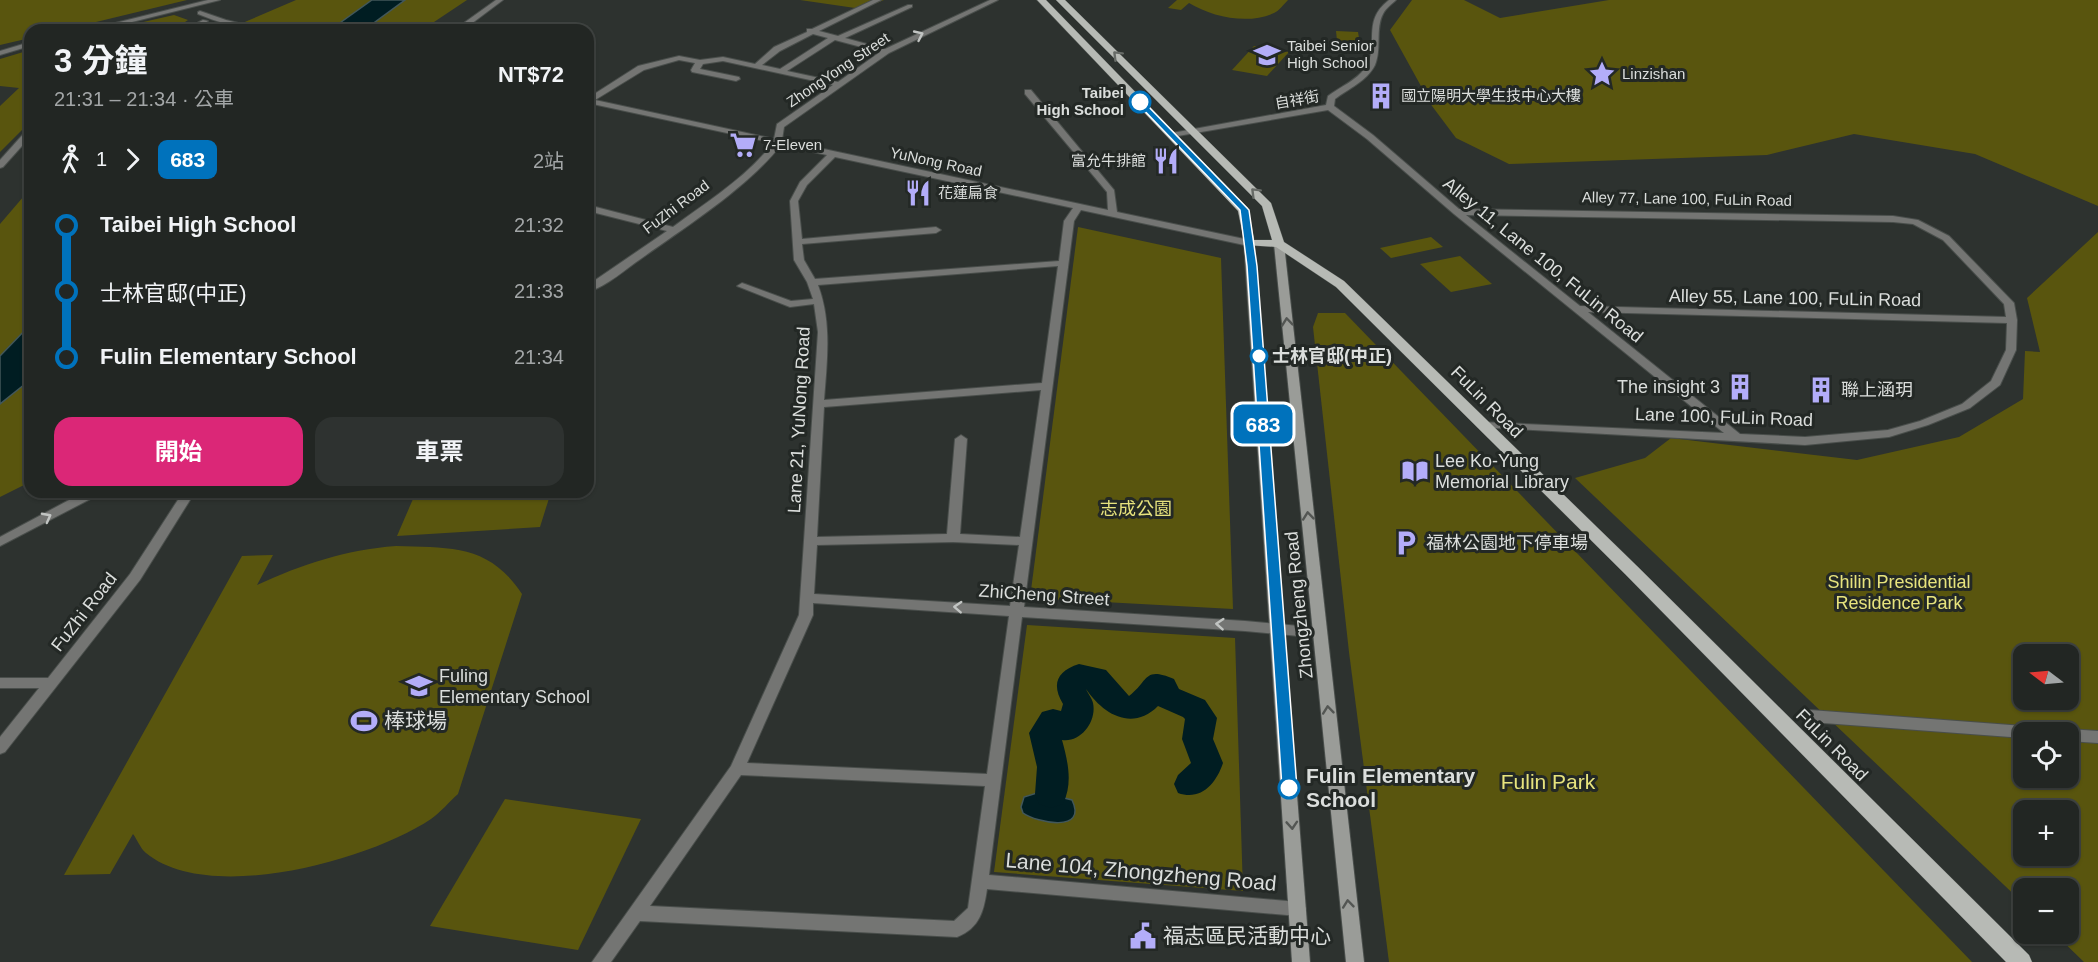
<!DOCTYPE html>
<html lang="zh-TW">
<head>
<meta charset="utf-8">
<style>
	body { margin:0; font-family:Arial,"Noto Sans TC",sans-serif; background:#2e3230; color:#f1f3f6; height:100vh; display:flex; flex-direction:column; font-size:22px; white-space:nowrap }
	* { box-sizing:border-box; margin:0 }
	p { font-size:20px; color:#a2a5a6 }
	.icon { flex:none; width:33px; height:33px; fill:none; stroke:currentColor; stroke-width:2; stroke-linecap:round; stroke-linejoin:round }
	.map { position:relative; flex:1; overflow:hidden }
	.sheet { position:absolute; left:24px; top:24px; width:570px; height:474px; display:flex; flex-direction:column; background:#222623; border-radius:18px; box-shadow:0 2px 4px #0004,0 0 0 2px #3f4341 }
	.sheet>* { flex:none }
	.badge { padding:0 12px; border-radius:9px; font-size:21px; line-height:39px }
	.needle { width:39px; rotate:286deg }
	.fabs { position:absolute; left:2013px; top:644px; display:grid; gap:12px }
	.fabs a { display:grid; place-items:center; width:66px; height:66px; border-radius:12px; background:#222623; box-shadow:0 2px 4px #0004,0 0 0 2px #3f4341; font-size:30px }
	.map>.badge { position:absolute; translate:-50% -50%; box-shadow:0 0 0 3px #fff }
	.legs { display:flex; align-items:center; gap:9px; height:66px; padding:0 30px; font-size:20px }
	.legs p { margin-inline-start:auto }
	.overview { display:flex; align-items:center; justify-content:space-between; height:102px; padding:0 30px }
	h1 { font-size:33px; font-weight:700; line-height:45px }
	.button { display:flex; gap:12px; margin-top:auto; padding:12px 30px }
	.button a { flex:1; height:69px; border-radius:18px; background:#db2777; color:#fff; font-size:24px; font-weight:700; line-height:69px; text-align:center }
	.button a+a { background:#2e3230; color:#f1f3f6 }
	ul { padding:0 30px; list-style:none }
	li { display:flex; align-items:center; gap:21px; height:66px; font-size:22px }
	li i { display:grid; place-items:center; width:9px; height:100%; margin:0 8px; background:currentColor }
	li i::after { content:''; width:15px; height:15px; margin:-8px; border:4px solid; border-radius:50%; background:#222623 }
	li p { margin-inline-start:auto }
	li:first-child i { background:linear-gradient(#0000 50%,currentColor 0) }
	li:last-child i { background:linear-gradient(currentColor 50%,#0000 0) }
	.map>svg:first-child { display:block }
	.green { fill:#59550e; fill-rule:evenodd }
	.water { fill:#001d22; stroke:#42575a; stroke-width:1.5 }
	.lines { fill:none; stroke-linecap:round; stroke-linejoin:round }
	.canal { fill:#001d22; fill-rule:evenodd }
	.pedestrian-casing { stroke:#494e4b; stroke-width:2 }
	.minor-casing { stroke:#494e4b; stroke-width:2 }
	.secondary-casing { stroke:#494e4b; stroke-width:2 }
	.primary-casing { stroke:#494e4b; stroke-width:1 }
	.pedestrian { fill:#747573; fill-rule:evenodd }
	.minor { fill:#747573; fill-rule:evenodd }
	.secondary { fill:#9a9c98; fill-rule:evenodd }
	.primary { fill:#b7bab5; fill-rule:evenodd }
	.oneway { stroke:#c1c4c2 }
	.oneway2 { stroke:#666a66 }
	.oneway3 { stroke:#535653 }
	.line-1 { fill:#0072bc; stroke:#fff; stroke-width:1.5 }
	.stop-1-dot { fill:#fff; stroke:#0072bc; stroke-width:3 }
	.labels { text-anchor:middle; stroke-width:6; stroke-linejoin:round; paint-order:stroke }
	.far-poi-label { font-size:15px; fill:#dbdedc; stroke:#232825; text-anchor:start }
	.far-street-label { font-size:15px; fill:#dbdedc; stroke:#232825 }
	.far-stop-label { font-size:15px; font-weight:bold; fill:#dbdedc; stroke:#232825; text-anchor:end }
	.street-label { font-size:18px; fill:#dbdedc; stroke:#232825 }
	.stop-label { font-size:18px; font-weight:bold; fill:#dbdedc; stroke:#232825; text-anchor:start }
	.poi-label { font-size:18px; fill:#dbdedc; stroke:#232825; text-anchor:start }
	.park-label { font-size:18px; fill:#e7e37d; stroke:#232825 }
	.near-poi-label { font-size:21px; fill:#dbdedc; stroke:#232825; text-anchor:start }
	.near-stop-label { font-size:21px; font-weight:bold; fill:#dbdedc; stroke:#232825; text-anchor:start }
	.near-park-label { font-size:21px; fill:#e7e37d; stroke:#232825 }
	.near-street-label { font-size:21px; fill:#dbdedc; stroke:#232825 }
</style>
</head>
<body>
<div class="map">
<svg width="2098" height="962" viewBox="0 0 2098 962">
	<rect width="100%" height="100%" fill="#2d322f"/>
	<g class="green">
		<path d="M0 0H187L63 30H30V38L0 45Z"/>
		<path d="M296 0H372L330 30H226Z"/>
		<path d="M405 0H467L422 30H364Z"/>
		<path d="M800 0H884L862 9Z"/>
		<path d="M1177 0H1288C1284 4 1279 11 1274 13 1248 25 1212 17 1189 3L1181 10 1168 8Z"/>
		<path d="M1412 0H1464L1500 18 1609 0H2098V206L1975 154 1854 134 1767 155 1509 164 1456 138 1432 106 1390 30Z"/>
		<path d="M174 15 188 20 173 30H108Z"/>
		<path d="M1336 31 1358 32 1361 51 1338 50Z"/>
		<path d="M1254 46 1289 52 1267 76 1232 70Z"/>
		<path d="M30 50V122L0 152V106L19 88 0 86V59Z"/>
		<path d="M30 189V325L0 356V224Z"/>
		<path d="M1078 227 1221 258 1233 609 1030 598Z"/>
		<path d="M2098 232V962H2084L2054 933H2068V888H2024L2023 903 1575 478 1645 458 1671 438 1857 460 1959 437 2023 399 2025 351 2040 352 2027 298ZM2024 654H2068V699H2024ZM2024 732H2068V777H2024ZM2024 810H2068V855H2024Z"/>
		<path d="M1431 237 1443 247 1391 258 1380 248Z"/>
		<path d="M1460 256 1492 284 1451 292 1420 264Z"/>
		<path d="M1318 313H1345L1972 962H1389L1349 652 1313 327Z"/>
		<path d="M30 380V482L0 497V404Z"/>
		<path d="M416 492H551L540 527 397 536Z"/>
		<path d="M396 546C451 548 489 544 522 594L458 794C449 802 441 812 431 819 370 860 209 905 146 853 140 848 137 839 133 834L110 874 64 875 242 556 273 555 257 585C303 564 345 550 396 546Z"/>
		<path d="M1027 625 1235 638 1243 891 994 872Z"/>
		<path d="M505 799 641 819 578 950 430 926Z"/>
	</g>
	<g class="water">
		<path d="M372 0H405L364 30H330Z"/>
		<path d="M30 325V380L0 404V356Z"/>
		<path d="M1040 792 1072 800C1088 833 1037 823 1023 813L1021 807 1024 797Z"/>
	</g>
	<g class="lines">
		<path class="canal" d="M1079 664 1106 670 1129 696C1149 681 1143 666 1174 679L1179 689 1205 700 1217 718 1213 739 1223 763C1216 784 1201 801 1178 793L1174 784 1178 775 1191 763 1182 739 1185 719 1183 717 1158 706C1132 732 1103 714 1086 689 1088 694 1092 698 1093 703 1097 721 1081 743 1062 740 1068 762 1073 783 1063 804L1051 808 1039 804 1035 794 1037 767 1029 733 1042 712 1053 709 1061 711 1063 704C1051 684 1057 671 1079 664Z"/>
		<g class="pedestrian-casing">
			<g id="pedestrian">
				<path d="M1810 710 2024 726 2029 728 2031 732H2024V738L1810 722 1805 720 1803 716 1805 712Z"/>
				<path d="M2068 729 2098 731V743L2068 741V732H2062Z"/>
			</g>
		</g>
		<g class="minor-casing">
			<g id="minor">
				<path d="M208 0H220L100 30H87Z"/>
				<path d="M496 0H503L463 30H454Z"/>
				<path d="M873 0H881L819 31 838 36 908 5H912V7L845 38 885 49 990 0H998L889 53 784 127 782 140 1108 210 1107 192 1025 94V90H1031L1114 190 1117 212 1249 240 1254 243 1249 246 1081 210 1074 221 1024 607 1245 621 1320 628 1325 629 1327 633 1325 637 1320 638 1245 631 1022 617 989 875 1298 902 1304 904 1306 909 1304 914 1298 916 987 889C984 910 980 928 957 937L640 921 611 962H592L731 766 799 615 818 332 814 304 790 307 737 286 742 283 745 284 791 301 813 299 807 282 794 260 790 201 800 182 827 155 781 145C747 188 687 226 642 258 626 269 607 286 588 292V285L667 231 588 211V205L673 227C707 202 747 177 773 143L588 103V98L638 66 679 56 700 60 723 57 755 64 774 47 807 32V29H812ZM813 34 828 38 780 69 762 65 780 51ZM835 40 880 52 838 82 787 71ZM679 60 695 63 691 70 692 72 736 81 740 79 739 77 700 69 703 64 723 61 833 85 777 124 774 139 595 100 644 70ZM835 157 1073 208 1064 221 1059 261 815 279 804 260 802 244 936 233 941 230 936 227 802 239 798 201 807 185ZM1058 266 1042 383 824 400C827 361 832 322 818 285ZM1041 390 1020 537 960 534 967 439 961 435 955 439 947 534 817 537 824 407ZM953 542 1019 545 1010 606 814 594 817 545ZM813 603 1009 616 987 774 747 763 813 615ZM741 775 985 786 968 908 954 921 650 906Z"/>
				<path d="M1389 0H1396C1392 4 1386 8 1383 14 1375 29 1382 49 1375 65 1367 81 1348 89 1335 99L1334 106 1373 135 1459 209 1893 216 1918 220 1949 236 2014 303 2017 320 2016 350 2000 385 1970 408 1928 425 1889 437 1805 445 1478 427 1476 425 1482 422 1724 433 1454 214 1367 139 1328 110 1172 137 1168 135 1172 133 1326 105 1328 96C1340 87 1357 80 1365 68 1381 46 1360 22 1389 0ZM1466 215 1893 222 1913 224 1943 240 2004 304 2006 317 1580 306ZM1588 312 2007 323 2006 350 1991 381 1962 404 1920 421 1888 430 1805 437 1740 434Z"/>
				<path d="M200 11 226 20 267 30C242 30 220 23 198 14V12Z"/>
				<path d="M203 20 208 21 193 30H184Z"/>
				<path d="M30 42V46L0 55V51Z"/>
				<path d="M27 130H30V137L3 167 0 168V160Z"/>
				<path d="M84 492H100L98 495 0 546V537Z"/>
				<path d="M183 492H195L140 580 5 752 0 754V737L39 688H0V678H48L130 574Z"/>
			</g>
		</g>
		<g class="secondary-casing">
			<g id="secondary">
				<path d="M1249 240 1254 243 1310 962H1292L1244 243Z"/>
				<path d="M1279 241 1284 244 1364 962H1346L1274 244Z"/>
			</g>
		</g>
		<g class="primary-casing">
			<path id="primary" d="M1037 0H1046L1248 208 1254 240H1272L1262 206 1056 0H1065L1271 203 1284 242 1344 281 1637 566 2029 955 2032 962H2006L1625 574 1336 287 1276 247 1245 245 1238 211Z"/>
		</g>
		<use href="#pedestrian" class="pedestrian"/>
		<use href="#minor" class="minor"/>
		<use href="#secondary" class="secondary"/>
		<use href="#primary" class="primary"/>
	</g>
	<defs><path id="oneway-chevron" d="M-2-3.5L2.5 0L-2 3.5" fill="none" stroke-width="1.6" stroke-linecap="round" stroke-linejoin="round" transform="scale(1.5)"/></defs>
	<g class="oneway">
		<use href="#oneway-chevron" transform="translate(919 35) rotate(-25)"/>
		<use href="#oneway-chevron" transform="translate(47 517) rotate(-28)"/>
		<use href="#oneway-chevron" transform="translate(958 607) rotate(-177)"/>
		<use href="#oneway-chevron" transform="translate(1220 624) rotate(-176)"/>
	</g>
	<g class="oneway2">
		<use href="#oneway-chevron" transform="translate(1117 55) rotate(-135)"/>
		<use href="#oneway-chevron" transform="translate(1255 192) rotate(-135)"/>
	</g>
	<g class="oneway3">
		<use href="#oneway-chevron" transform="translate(1287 322) rotate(-96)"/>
		<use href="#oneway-chevron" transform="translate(1308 516) rotate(-96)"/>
		<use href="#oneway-chevron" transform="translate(1328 710) rotate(-96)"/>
		<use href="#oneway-chevron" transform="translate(1292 825) rotate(86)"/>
		<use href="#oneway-chevron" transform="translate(1348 904) rotate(-96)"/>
	</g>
	<path class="line-1" d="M1137 100H1142L1249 210 1257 266 1297 788 1289 794 1282 788 1247 266 1240 210 1137 103Z"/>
	<defs>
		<g id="school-bare" transform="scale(2.07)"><path d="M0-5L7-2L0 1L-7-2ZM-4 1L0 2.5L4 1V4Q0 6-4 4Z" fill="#b3adf9" stroke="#232825" stroke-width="2.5" paint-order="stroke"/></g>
		<g id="sight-bare" transform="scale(2.07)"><path d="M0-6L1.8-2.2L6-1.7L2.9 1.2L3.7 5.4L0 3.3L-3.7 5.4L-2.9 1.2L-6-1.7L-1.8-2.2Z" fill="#b3adf9" stroke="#232825" stroke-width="2.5" paint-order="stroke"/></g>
		<g id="building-bare" transform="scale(2.07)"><path d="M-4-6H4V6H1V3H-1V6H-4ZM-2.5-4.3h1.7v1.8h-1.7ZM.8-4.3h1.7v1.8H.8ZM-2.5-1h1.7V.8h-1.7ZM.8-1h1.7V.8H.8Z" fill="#b3adf9" stroke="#232825" stroke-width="2.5" paint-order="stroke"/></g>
		<g id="supermarket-bare" transform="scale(2.07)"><path d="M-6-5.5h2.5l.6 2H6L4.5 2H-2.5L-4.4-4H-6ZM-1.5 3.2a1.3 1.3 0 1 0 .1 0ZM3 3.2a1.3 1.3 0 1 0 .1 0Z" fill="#b3adf9" stroke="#232825" stroke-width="2.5" paint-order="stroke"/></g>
		<g id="restaurant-bare" transform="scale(2.07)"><path d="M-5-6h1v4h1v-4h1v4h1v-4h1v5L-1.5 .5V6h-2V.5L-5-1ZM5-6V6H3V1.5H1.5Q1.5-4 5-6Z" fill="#b3adf9" stroke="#232825" stroke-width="2.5" paint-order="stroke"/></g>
		<g id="library-bare" transform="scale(2.07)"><path d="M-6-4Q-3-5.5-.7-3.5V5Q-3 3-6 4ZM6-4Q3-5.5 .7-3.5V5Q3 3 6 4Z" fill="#b3adf9" stroke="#232825" stroke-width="2.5" paint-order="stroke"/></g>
		<g id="parking-bare" transform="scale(2.07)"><path d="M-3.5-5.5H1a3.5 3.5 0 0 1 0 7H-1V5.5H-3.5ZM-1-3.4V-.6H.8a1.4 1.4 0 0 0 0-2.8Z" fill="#b3adf9" stroke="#232825" stroke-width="2.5" paint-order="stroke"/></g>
		<g id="stadium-bare" transform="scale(2.07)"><path d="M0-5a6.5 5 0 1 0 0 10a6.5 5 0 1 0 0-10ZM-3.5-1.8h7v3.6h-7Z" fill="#b3adf9" stroke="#232825" stroke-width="2.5" paint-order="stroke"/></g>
		<g id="civic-bare" transform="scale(2.07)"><path d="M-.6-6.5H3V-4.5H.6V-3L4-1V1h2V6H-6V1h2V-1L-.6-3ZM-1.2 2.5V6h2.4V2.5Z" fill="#b3adf9" stroke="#232825" stroke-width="2.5" paint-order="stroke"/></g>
	</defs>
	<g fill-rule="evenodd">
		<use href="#school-bare" x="1267" y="55"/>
		<use href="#sight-bare" x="1602" y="74"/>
		<use href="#building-bare" x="1381" y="96"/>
		<use href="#supermarket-bare" x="743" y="145"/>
		<use href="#restaurant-bare" x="1166" y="161"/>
		<use href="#restaurant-bare" x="918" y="193"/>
		<use href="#building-bare" x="1740" y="387"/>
		<use href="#building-bare" x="1821" y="390"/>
		<use href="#library-bare" x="1415" y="471"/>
		<use href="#parking-bare" x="1406" y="543"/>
		<use href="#school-bare" x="419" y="686"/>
		<use href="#stadium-bare" x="364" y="721"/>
		<use href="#civic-bare" x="1143" y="936"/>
	</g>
	<g class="stop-1-dot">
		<circle cx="1140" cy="102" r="10"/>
		<circle cx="1259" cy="356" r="8"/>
		<circle cx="1289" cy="788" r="10"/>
	</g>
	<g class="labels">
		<g class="far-poi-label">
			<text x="1287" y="51">Taibei Senior<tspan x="1287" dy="17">High School</tspan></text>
			<text x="1622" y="79">Linzishan</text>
			<text x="1401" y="101">國立陽明大學生技中心大樓</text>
			<text x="763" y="150">7-Eleven</text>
			<text x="1146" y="166" text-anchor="end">富允牛排館</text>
			<text x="938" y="198">花蓮扁食</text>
		</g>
		<g class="far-street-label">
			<text transform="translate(838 70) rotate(-34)" y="5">ZhongYong Street</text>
			<text transform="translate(1297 100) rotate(-10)" y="5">自祥街</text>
			<text transform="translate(936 162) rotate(12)" y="5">YuNong Road</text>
			<text transform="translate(1687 199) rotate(1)" y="5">Alley 77, Lane 100, FuLin Road</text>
			<text transform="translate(676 207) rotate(-37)" y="5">FuZhi Road</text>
		</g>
		<g class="far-stop-label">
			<text x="1124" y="98">Taibei<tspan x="1124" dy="17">High School</tspan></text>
		</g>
		<g class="street-label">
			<text transform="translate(1543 260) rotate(39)" y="6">Alley 11, Lane 100, FuLin Road</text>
			<text transform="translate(1795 298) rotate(1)" y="6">Alley 55, Lane 100, FuLin Road</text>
			<text transform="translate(1487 402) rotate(45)" y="6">FuLin Road</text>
			<text transform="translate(1724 417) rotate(2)" y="6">Lane 100, FuLin Road</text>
			<text transform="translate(799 420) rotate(-87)" y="6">Lane 21, YuNong Road</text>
			<text transform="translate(1044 595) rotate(4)" y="6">ZhiCheng Street</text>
			<text transform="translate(1299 605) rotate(-96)" y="6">Zhongzheng Road</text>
			<text transform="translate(84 612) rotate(-52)" y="6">FuZhi Road</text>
			<text transform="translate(1832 745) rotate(45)" y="6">FuLin Road</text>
		</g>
		<g class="stop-label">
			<text x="1272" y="362">士林官邸(中正)</text>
		</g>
		<g class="poi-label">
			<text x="1720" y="393" text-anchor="end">The insight 3</text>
			<text x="1841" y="396">聯上涵玥</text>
			<text x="1435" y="467">Lee Ko-Yung<tspan x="1435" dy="21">Memorial Library</tspan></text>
			<text x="1426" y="549">福林公園地下停車場</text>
			<text x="439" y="682">Fuling<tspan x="439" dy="21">Elementary School</tspan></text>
		</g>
		<g class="park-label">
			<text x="1136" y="515">志成公園</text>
			<text x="1899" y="588">Shilin Presidential<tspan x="1899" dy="21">Residence Park</tspan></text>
		</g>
		<g class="near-poi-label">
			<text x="384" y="728">棒球場</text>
			<text x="1163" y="943">福志區民活動中心</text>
		</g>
		<g class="near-stop-label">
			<text x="1306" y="783">Fulin Elementary<tspan x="1306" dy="24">School</tspan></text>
		</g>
		<g class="near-park-label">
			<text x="1548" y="789">Fulin Park</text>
		</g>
		<g class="near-street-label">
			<text transform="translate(1141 872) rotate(5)" y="7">Lane 104, Zhongzheng Road</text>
		</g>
	</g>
</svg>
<div class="fabs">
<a><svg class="needle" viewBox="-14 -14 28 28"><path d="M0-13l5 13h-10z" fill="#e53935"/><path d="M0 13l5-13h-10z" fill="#a2a5a6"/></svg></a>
<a><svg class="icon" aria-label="locate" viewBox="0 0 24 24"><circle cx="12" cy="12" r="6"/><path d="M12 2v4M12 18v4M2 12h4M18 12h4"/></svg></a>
<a>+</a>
<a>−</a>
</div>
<b class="badge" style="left:1263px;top:424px;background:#0072bc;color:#fff">683</b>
<section class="sheet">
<div class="overview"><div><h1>3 分鐘</h1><p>21:31 – 21:34 · 公車</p></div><b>NT$72</b></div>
<div class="legs"><svg class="icon" aria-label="walk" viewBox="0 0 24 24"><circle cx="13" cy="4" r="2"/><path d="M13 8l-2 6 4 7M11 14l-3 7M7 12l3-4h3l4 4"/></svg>1<svg class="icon" aria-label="forward" viewBox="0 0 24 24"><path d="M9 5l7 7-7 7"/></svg><b class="badge" style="background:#0072bc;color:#fff">683</b><p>2站</p></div>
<ul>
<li><i style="color:#0072bc"></i><b>Taibei High School</b><p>21:32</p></li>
<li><i style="color:#0072bc"></i><span>士林官邸(中正)</span><p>21:33</p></li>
<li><i style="color:#0072bc"></i><b>Fulin Elementary School</b><p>21:34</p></li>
</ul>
<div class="button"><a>開始</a><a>車票</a></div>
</section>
</div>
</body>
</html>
